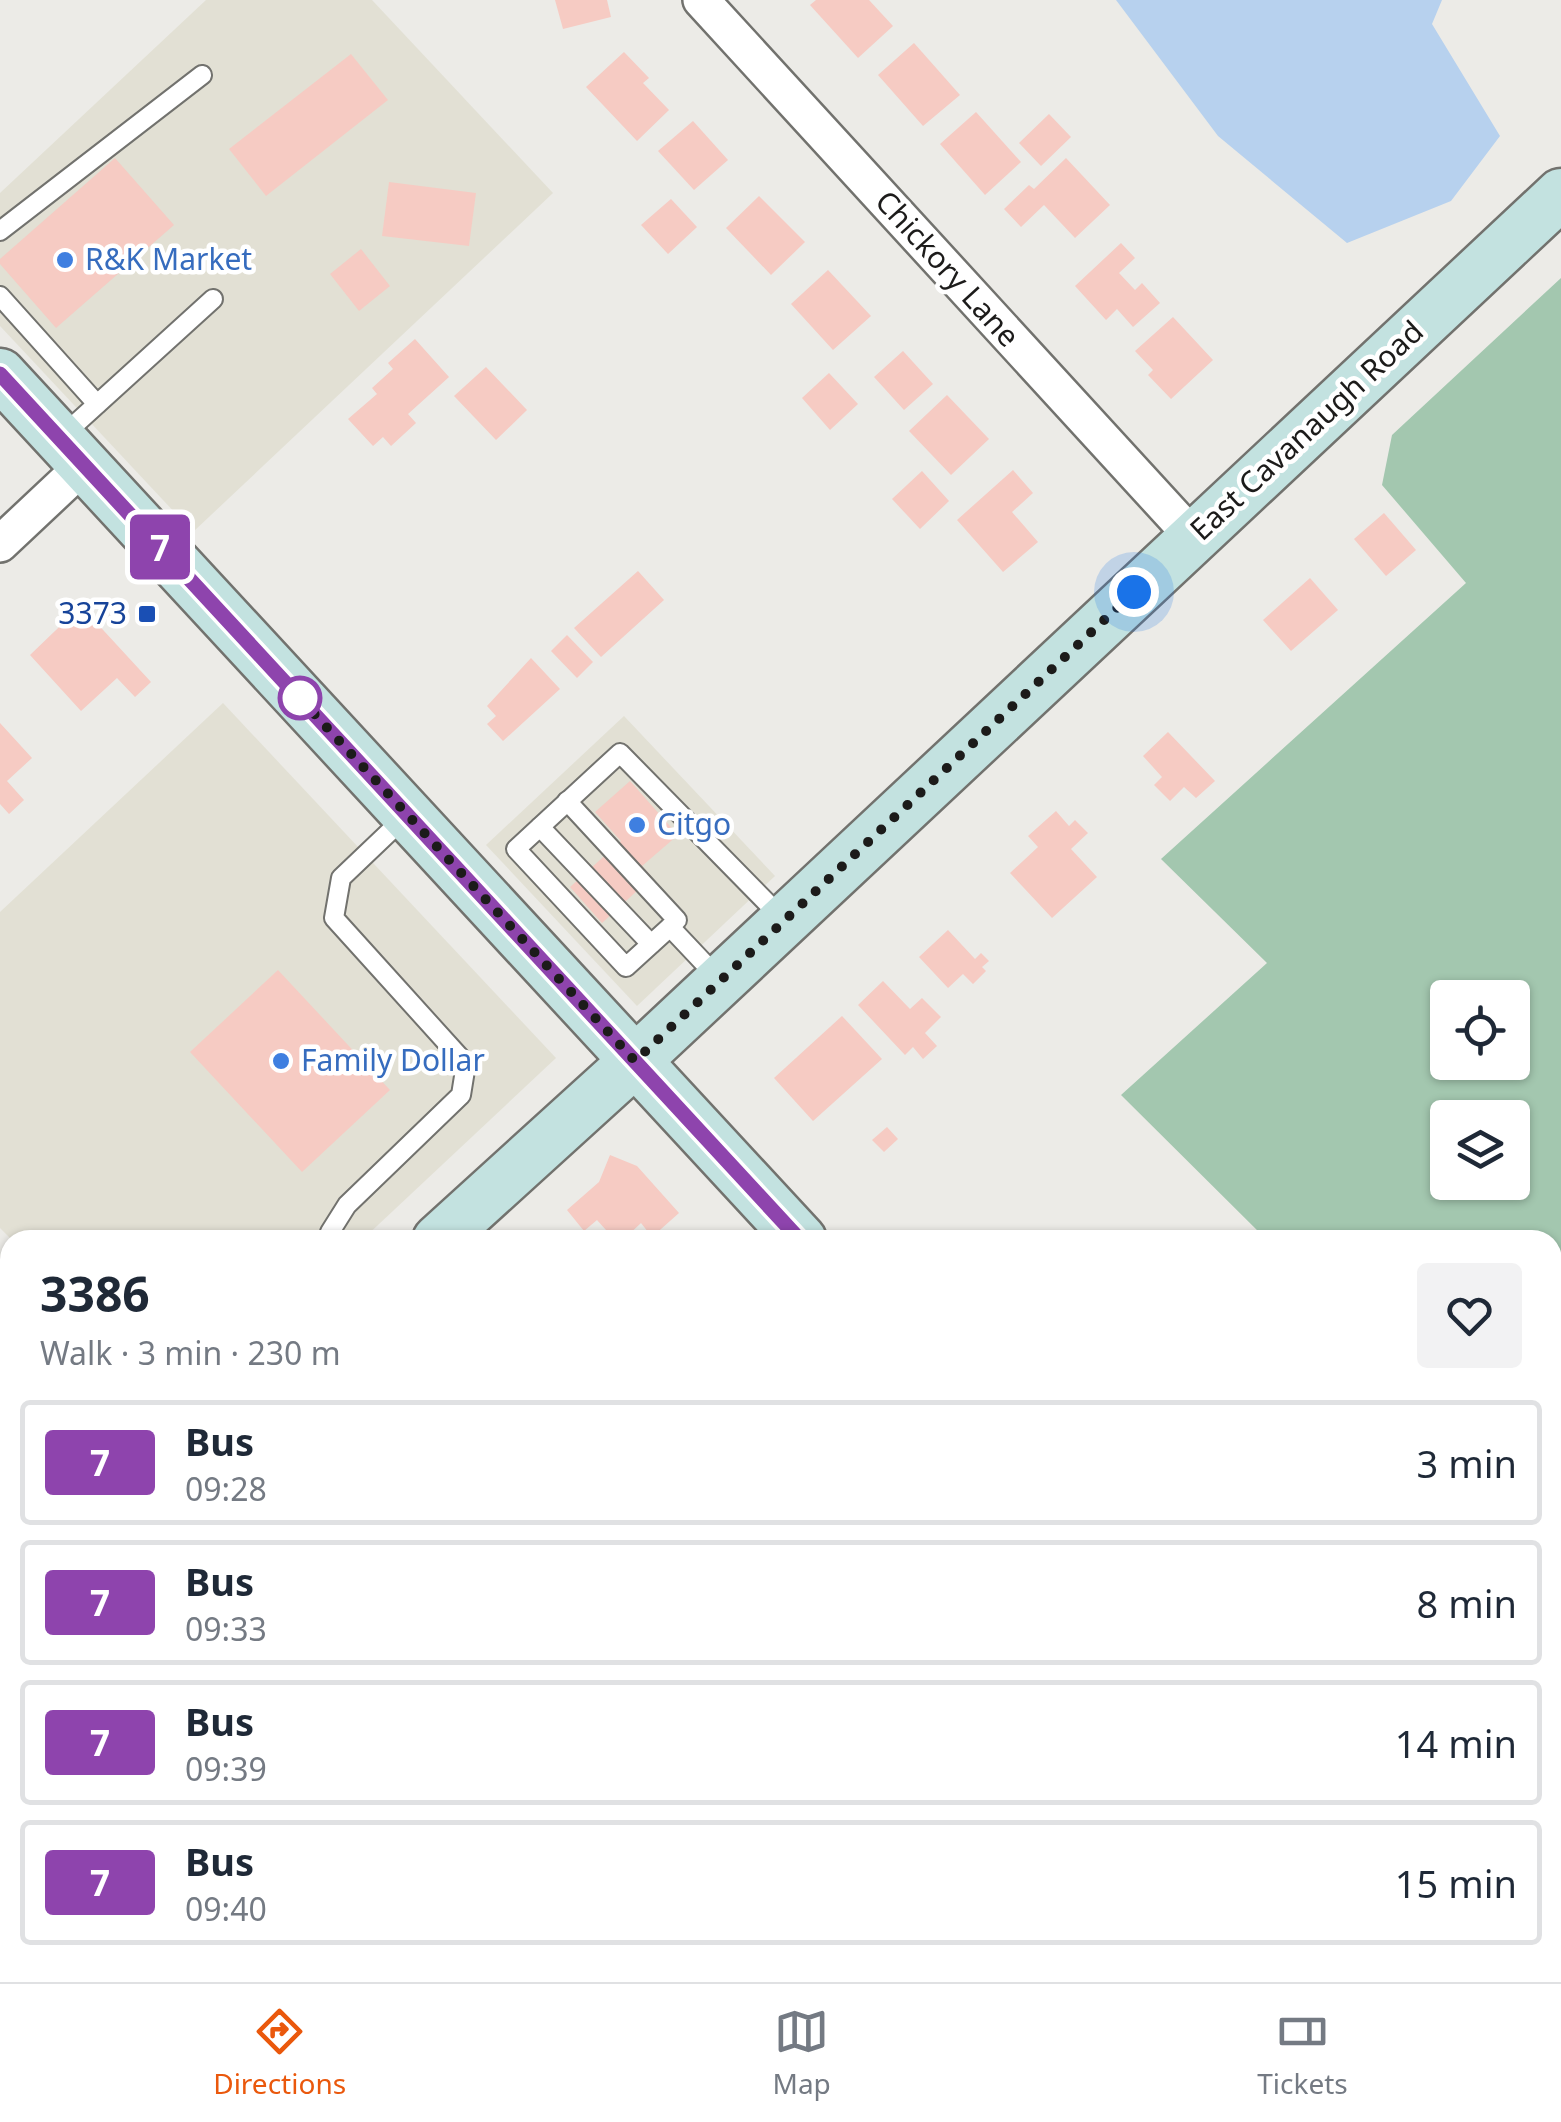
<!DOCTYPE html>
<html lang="en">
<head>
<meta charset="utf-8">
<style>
	body { margin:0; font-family:"Noto Sans",sans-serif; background:#f2f2f3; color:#1f2937; height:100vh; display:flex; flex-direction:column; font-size:38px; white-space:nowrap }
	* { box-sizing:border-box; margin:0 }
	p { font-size:32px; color:#747a83 }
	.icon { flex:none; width:55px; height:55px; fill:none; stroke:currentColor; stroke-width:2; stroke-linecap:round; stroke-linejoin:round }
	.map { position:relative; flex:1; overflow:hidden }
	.drawer { position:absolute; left:0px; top:1230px; width:1562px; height:752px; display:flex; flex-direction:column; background:#fff; border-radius:30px 30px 0 0; box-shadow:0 2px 8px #0004 }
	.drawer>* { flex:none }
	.badge { padding:0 20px; border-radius:8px; font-size:35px; line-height:65px }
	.fabs { position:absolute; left:1430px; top:980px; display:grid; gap:20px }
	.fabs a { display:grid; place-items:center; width:100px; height:100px; border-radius:10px; background:#fff; box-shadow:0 2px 8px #0004; font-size:50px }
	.you { position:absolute; width:50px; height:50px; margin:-25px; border:8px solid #fff; border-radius:50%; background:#1a73e8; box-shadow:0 0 0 15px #1a73e833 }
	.map>.badge { position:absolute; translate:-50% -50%; box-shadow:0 0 0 5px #fff }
	.round { display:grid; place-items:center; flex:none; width:105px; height:105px; border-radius:10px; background:#f2f2f3 }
	.head { display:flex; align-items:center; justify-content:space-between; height:170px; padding:0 40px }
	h1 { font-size:48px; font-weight:700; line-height:75px }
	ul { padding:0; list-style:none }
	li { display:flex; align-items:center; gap:30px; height:125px; margin:0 20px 15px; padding:0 20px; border:5px solid #e0e1e3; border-radius:10px }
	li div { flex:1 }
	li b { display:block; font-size:38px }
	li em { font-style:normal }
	li .badge { min-width:110px; font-weight:700; text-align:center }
	.menu { display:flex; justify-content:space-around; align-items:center; height:140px; border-top:2px solid #e0e1e3; background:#fff; font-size:28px; color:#747a83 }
	.menu a { display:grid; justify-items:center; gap:5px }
	.menu .active { color:#ea580c }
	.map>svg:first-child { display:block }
	.built { fill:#e2e0d4 }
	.forest { fill:#a3c7af; fill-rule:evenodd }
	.water { fill:#b7d1ee }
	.building { fill:#f6cbc3 }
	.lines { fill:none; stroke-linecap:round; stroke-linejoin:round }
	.lane-casing { stroke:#72726e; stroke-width:22 }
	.street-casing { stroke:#72726e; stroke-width:40 }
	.secondary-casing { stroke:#72726e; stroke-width:55 }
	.lane { stroke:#fff; stroke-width:18 }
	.street { stroke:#fff; stroke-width:35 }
	.secondary { stroke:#c3e2e0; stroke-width:50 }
	.line-casing { stroke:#fff; stroke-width:22 }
	.line { stroke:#8e44ad; stroke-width:15 }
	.walk { stroke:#1c1b1a; stroke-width:10; stroke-dasharray:0 18 }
	.shop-dot { fill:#3f7fe0; stroke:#fff; stroke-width:4 }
	.transit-dot { fill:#1a4fb4; stroke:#fff; stroke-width:4 }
	.stop-dot { fill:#fff; stroke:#8e44ad; stroke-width:5 }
	.labels { text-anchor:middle; stroke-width:9; stroke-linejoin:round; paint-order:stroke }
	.shop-label { font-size:30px; fill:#366cbe; stroke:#fff; text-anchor:start }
	.street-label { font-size:30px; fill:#1c1b1a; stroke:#fff }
	.transit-label { font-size:30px; fill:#164399; stroke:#fff; text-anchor:end }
</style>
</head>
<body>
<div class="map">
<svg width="1561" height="1982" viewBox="0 0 1561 1982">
	<rect width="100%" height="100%" fill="#ecebe7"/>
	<g class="built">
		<path d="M206 0H372L553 193 193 532 0 326V193Z"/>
		<path d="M223 703 556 1058 362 1240H12L0 1228V912Z"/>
		<path d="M624 716 775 876 637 1006 486 845Z"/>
	</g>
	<path class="forest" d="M1561 278V1451L1553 1454 1552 1240H1267L1121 1095 1267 963 1161 859 1466 583 1382 485 1392 435ZM1448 998H1512V1062H1448ZM1448 1118H1512V1182H1448Z"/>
	<path class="water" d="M1116 0H1442L1432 24 1500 136 1451 201 1347 243 1218 136Z"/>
	<g class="building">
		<path d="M555 0H607L611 17 563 29Z"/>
		<path d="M816 0H869L893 26 858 58 810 5Z"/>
		<path d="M914 43 960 95 923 126 878 75Z"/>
		<path d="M624 52 649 78 643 83 669 110 637 141 586 87Z"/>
		<path d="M351 54 388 100 266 196 229 149Z"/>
		<path d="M976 112 1021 162 985 195 940 144Z"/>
		<path d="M1049 114 1071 137 1041 166 1019 143Z"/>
		<path d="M693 121 728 160 694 190 658 151Z"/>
		<path d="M115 158 174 225 56 328 0 264V259Z"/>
		<path d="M1066 158 1110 205 1075 238 1044 205 1021 227 1004 209 1029 185 1034 189Z"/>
		<path d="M389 182 476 193 469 246 382 236Z"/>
		<path d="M759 196 805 242 771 275 726 228Z"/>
		<path d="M671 199 697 227 668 254 641 225Z"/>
		<path d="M1121 243 1135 258 1119 273 1135 290 1142 283 1160 303 1133 327 1117 309 1106 320 1075 286Z"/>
		<path d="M361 249 390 286 359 311 330 274Z"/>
		<path d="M828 270 871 316 833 350 791 304Z"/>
		<path d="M1173 317 1213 360 1171 399 1148 375 1153 370 1135 351Z"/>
		<path d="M415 339 449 377 408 414 416 423 391 446 383 437 373 446 348 419 377 394 372 388 393 369 388 363Z"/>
		<path d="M903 351 933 384 904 410 874 377Z"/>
		<path d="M486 367 527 410 496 440 454 396Z"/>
		<path d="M829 373 858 404 830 430 802 398Z"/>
		<path d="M947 395 989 439 951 475 909 431Z"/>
		<path d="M1013 470 1033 493 1012 512 1038 542 1003 572 957 520Z"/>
		<path d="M922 471 949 501 920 529 892 499Z"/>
		<path d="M1384 513 1416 550 1386 576 1354 539Z"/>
		<path d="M638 571 664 600 601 657 574 628Z"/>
		<path d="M1310 578 1338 610 1291 651 1263 620Z"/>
		<path d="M81 606 151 682 135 697 117 678 81 711 30 655Z"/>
		<path d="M567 635 593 662 577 678 551 651Z"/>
		<path d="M531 658 560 689 503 741 487 724 496 716 487 706Z"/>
		<path d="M0 723 32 758 7 781 24 800 9 814 0 804Z"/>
		<path d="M1168 732 1215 781 1196 798 1184 787 1170 801 1154 785 1162 777 1143 756Z"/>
		<path d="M630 781 678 835 642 866 652 877 602 923 570 887 621 841 595 812Z"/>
		<path d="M1056 811 1069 826 1075 820 1088 833 1071 849 1097 877 1052 918 1010 873 1038 847 1028 836Z"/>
		<path d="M948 930 975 959 981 953 989 961 982 967 986 971 973 984 963 974 948 988 919 957Z"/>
		<path d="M278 970 390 1090 302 1172 190 1052Z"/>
		<path d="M883 981 910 1009 922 998 941 1017 925 1033 937 1046 923 1059 913 1047 905 1055 858 1005Z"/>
		<path d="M842 1016 882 1059 813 1121 774 1078Z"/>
		<path d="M887 1127 898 1139 884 1152 872 1140Z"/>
		<path d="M610 1155 637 1166 679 1213 652 1237 641 1223 623 1240H615L597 1220 584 1231 567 1210 599 1182Z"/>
		<path d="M10 1391V1427L0 1417V1401Z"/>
		<path d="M609 1972H698L687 1982H617Z"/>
		<path d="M908 1972H1250L1259 1982H917Z"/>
	</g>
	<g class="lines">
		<g class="lane-casing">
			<g id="lane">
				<path d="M0 231 202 75"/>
				<path d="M0 296 97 404"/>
				<path d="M60 438 213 299"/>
				<path d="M567 801 677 920 670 927"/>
				<path d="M540 827 651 944"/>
				<path d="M720 980 670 927 626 967 516 849 620 753 781 917"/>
				<path d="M332 1240 330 1232 347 1205 461 1095 466 1064 334 918 341 878 404 818"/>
				<path d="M542 1972 551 1982"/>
				<path d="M706 1982 717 1972"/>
				<path d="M1307 1982 1317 1972"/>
			</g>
		</g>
		<g class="street-casing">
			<g id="street">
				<path d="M701 0 1193 537"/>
				<path d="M0 544 84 465"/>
			</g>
		</g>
		<g class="secondary-casing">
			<g id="secondary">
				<path d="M0 374 801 1240"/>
				<path d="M438 1240 635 1061 1561 194"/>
				<path d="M0 1641 10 1632"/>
				<path d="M1473 1972 1482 1982"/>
			</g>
		</g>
		<use href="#lane" class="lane"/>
		<use href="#street" class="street"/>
		<use href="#secondary" class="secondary"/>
	</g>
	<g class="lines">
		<g class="line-casing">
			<path id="line" d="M0 374 800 1240"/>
		</g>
		<use href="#line" class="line"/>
		<path class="walk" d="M300 698 295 693 635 1061 1134 592"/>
	</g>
	<g class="shop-dot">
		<circle cx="65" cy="260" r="10"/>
		<circle cx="637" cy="825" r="10"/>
		<circle cx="281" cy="1061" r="10"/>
	</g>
	<rect class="transit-dot" x="137" y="604" width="20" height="20" rx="5"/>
	<circle class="stop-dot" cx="300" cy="698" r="20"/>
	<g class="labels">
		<g class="shop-label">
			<text x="85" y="270">R&amp;K Market</text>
			<text x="657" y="835">Citgo</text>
			<text x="301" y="1071">Family Dollar</text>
		</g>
		<g class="street-label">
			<text transform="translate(947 269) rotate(48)" y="10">Chickory Lane</text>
			<text transform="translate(1307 431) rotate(-43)" y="10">East Cavanaugh Road</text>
		</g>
		<g class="transit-label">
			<text x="127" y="624">3373</text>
		</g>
	</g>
</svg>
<div class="fabs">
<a><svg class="icon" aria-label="locate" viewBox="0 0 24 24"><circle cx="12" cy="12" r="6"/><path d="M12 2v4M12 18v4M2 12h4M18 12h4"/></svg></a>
<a><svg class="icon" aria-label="layers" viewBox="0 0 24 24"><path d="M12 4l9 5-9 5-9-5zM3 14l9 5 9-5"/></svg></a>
</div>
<div class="you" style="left:1134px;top:592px"></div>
<b class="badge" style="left:160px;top:547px;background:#8e44ad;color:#fff">7</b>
<section class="drawer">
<div class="head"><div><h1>3386</h1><p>Walk · 3 min · 230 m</p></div><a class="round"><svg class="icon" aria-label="heart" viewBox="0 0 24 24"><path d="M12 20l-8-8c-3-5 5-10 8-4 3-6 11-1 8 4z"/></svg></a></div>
<ul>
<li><span class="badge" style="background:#8e44ad;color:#fff">7</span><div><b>Bus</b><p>09:28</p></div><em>3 min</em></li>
<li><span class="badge" style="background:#8e44ad;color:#fff">7</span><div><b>Bus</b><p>09:33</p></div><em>8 min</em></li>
<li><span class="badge" style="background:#8e44ad;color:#fff">7</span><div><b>Bus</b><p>09:39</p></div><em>14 min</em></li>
<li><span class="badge" style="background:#8e44ad;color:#fff">7</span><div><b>Bus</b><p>09:40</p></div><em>15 min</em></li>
</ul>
</section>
</div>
<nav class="menu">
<a class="active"><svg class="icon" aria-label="directions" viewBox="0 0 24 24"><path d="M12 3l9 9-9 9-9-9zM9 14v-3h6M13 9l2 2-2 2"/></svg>Directions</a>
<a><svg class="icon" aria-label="map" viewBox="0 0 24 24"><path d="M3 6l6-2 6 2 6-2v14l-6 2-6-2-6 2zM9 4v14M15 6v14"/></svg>Map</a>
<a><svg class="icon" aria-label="tickets" viewBox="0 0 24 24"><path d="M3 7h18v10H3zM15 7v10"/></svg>Tickets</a>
</nav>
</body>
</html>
